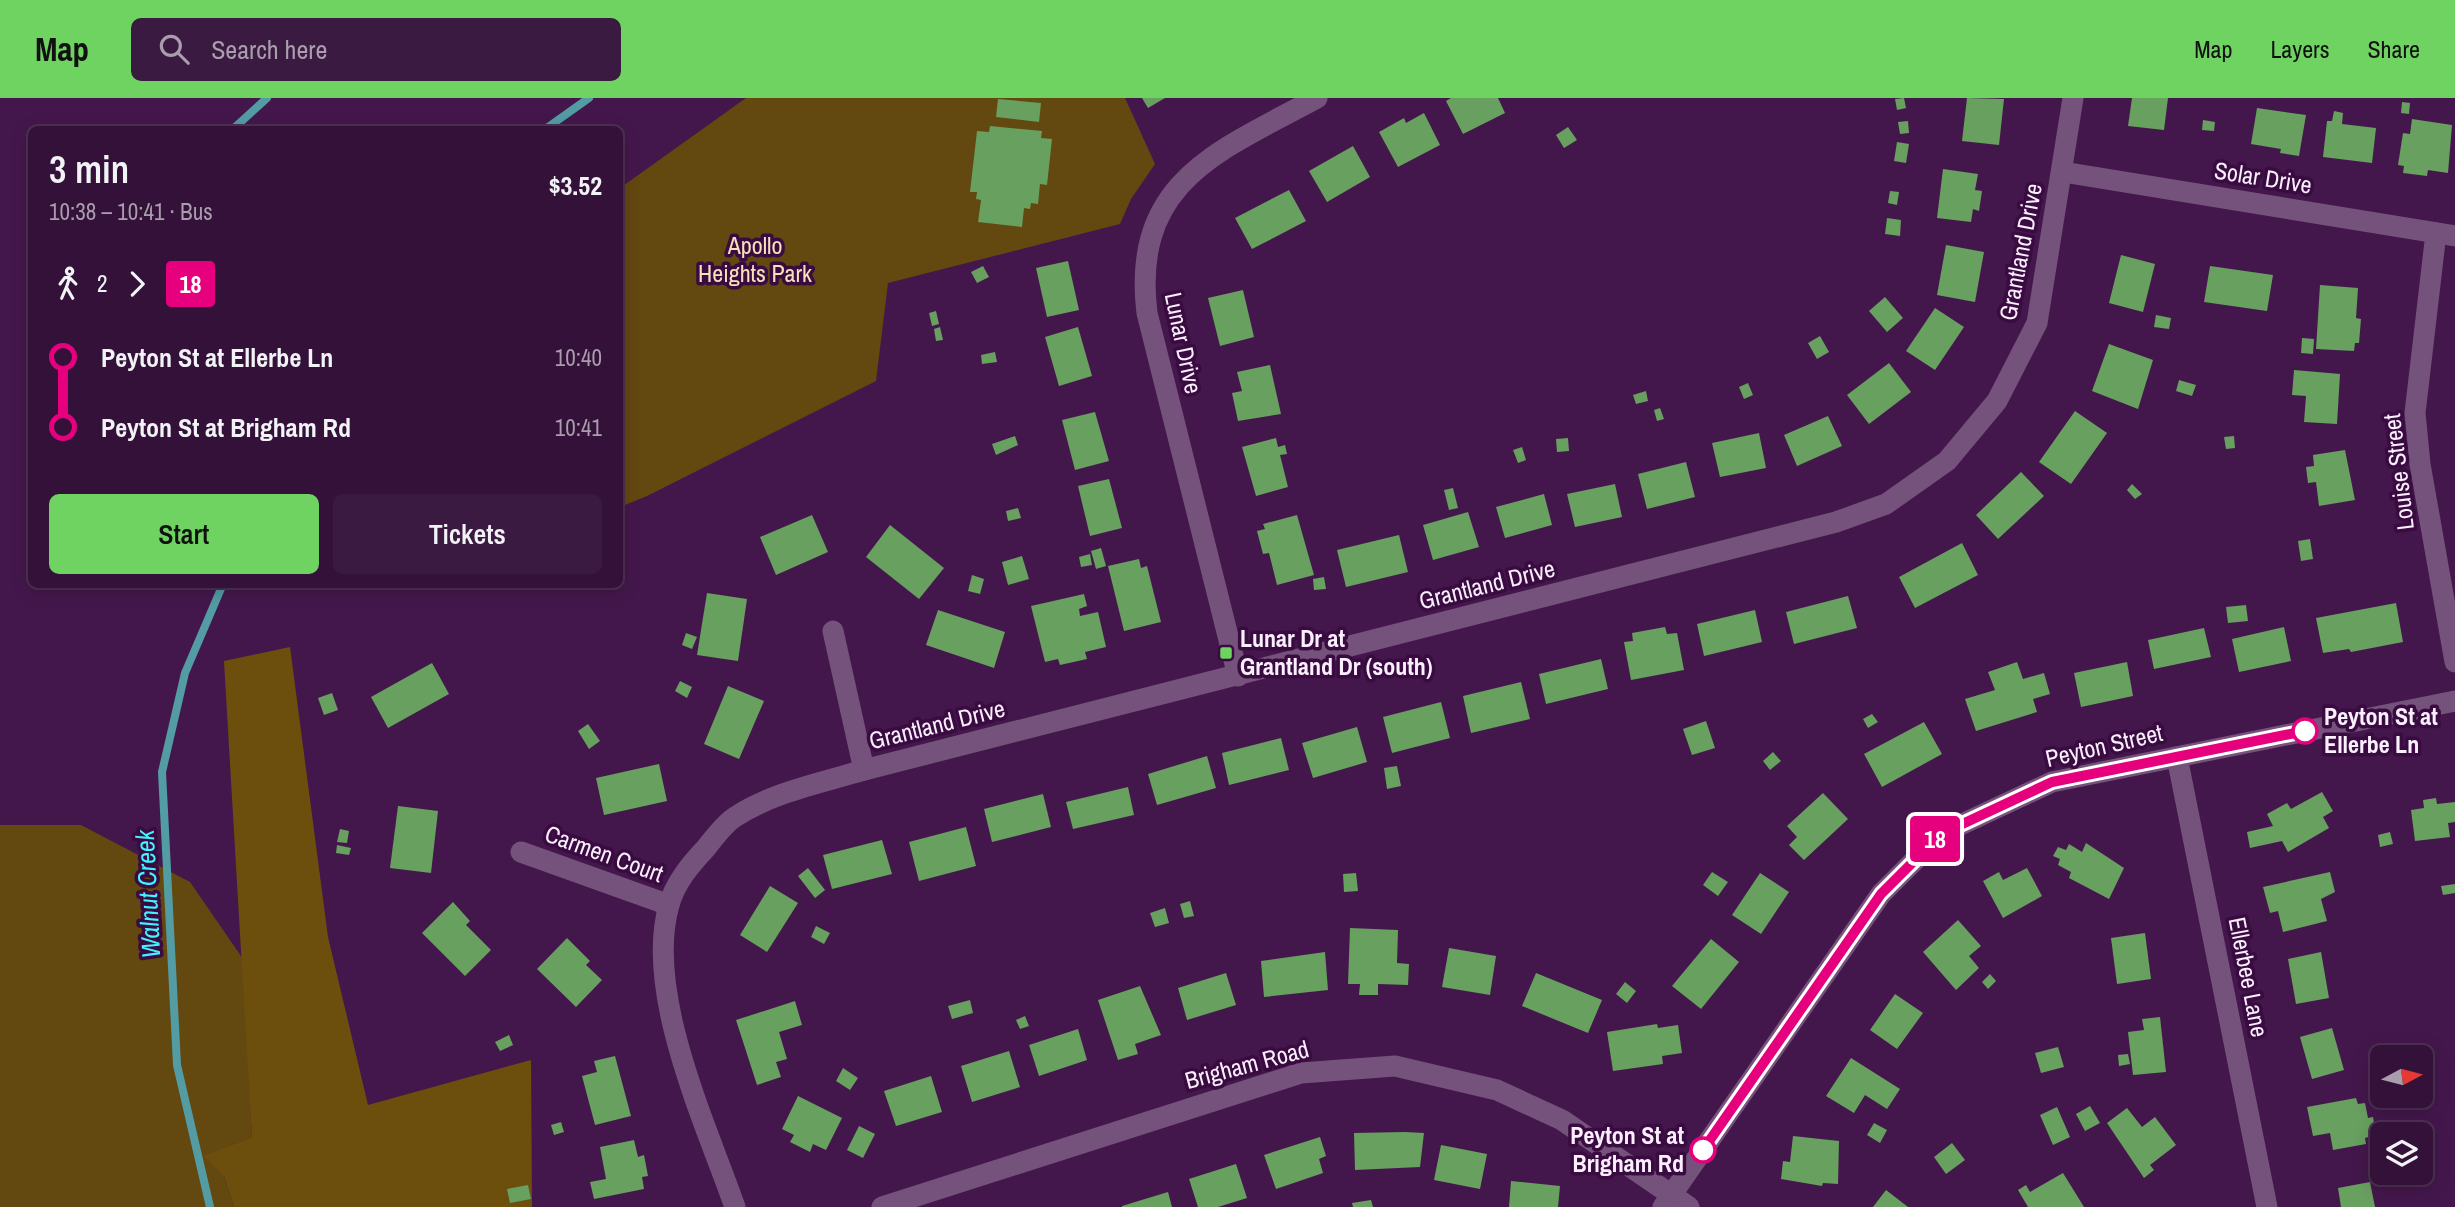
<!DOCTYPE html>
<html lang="en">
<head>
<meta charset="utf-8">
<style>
	body { margin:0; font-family:"Archivo Narrow",sans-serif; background:#3b1a41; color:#f1f3f6; height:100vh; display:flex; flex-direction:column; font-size:26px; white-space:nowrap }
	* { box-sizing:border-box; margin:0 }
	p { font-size:23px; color:#a99dae }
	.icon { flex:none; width:38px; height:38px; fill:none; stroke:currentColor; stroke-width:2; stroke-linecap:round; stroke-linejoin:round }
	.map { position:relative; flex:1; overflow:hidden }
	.drawer { position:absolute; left:28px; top:28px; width:595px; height:462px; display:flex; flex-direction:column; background:#331139; border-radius:10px; box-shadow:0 4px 18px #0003,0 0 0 2px #4e3153 }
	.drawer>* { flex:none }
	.badge { padding:0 14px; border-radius:5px; font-size:24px; line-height:46px }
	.needle { width:46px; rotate:83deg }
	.controls { position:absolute; left:2370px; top:947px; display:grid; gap:14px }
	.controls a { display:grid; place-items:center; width:63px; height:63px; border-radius:10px; background:#331139; box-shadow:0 4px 18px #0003,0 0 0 2px #4e3153; font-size:35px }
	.map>.badge { position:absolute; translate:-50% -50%; box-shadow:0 0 0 4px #fff }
	.legs { display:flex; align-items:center; gap:10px; height:77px; padding:0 21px; font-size:23px }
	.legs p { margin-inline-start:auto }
	.summary { display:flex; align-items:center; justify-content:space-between; height:119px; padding:0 21px }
	h1 { font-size:38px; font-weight:600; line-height:52px }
	.button { display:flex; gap:14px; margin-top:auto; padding:14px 21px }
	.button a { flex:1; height:80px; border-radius:10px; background:#6ed361; color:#111; font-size:28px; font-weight:600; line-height:80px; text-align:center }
	.button a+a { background:#3b1a41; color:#f1f3f6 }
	ul { padding:0 21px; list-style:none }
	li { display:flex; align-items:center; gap:24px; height:70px; font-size:26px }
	li i { display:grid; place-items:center; width:10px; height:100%; margin:0 9px; background:currentColor }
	li i::after { content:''; width:18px; height:18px; margin:-9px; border:5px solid; border-radius:50%; background:#331139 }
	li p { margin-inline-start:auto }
	li:first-child i { background:linear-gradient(#0000 50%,currentColor 0) }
	li:last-child i { background:linear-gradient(currentColor 50%,#0000 0) }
	header { display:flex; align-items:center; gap:42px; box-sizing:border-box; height:98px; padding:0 35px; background:#6ed361; color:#111 }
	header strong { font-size:33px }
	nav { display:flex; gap:38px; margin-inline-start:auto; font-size:24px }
	.search { width:490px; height:63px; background:#3b1a41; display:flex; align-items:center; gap:18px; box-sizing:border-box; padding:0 24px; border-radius:10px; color:#a99dae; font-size:26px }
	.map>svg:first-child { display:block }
	.green { fill:#634810 }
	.forest { fill:#6d4f0d }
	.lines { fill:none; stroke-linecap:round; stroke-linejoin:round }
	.stream { stroke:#539ca4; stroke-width:8 }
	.building { fill:#68a060 }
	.minor { stroke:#75527b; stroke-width:21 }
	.line-1-casing { stroke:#fff; stroke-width:16 }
	.line-1 { stroke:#e6007e; stroke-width:10 }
	.poi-dot { fill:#6ed361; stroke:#390b41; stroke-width:2.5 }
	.stop-1-dot { fill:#fff; stroke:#e6007e; stroke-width:3.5 }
	.labels { text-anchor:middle; stroke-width:7; stroke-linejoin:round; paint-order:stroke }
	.street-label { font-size:24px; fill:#faeffc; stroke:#390b41 }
	.park-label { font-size:24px; fill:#f6e1ba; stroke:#390b41 }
	.poi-label { font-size:24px; font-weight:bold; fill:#faeffc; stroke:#390b41; text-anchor:start }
	.stop-label { font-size:24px; font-weight:bold; fill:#faeffc; stroke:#390b41; text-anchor:start }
	.water-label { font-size:26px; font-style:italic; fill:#3ff4ff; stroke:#390b41 }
</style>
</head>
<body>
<header>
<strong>Map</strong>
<div class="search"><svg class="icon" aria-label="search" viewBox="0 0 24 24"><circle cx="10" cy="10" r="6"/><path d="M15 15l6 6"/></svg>Search here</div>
<nav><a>Map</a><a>Layers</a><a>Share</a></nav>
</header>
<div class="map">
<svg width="2455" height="1109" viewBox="0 0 2455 1109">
	<rect width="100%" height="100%" fill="#44174c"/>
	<g class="green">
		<path d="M746 0H1125L1155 66 1131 101 1120 126 888 185 876 283 647 398 620 409V90Z"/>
		<path d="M0 727H81L190 784 243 861 252 1040 224 1078 234 1109H0Z"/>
	</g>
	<path class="forest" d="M290 549 328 839 368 1007 531 962 532 1109H234L224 1078 203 1058 252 1040 224 563Z"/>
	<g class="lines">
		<g class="stream">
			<path d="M232 32 267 0"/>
			<path d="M544 32 589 0"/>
			<path d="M210 1109 177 967 162 674 185 575 223 486"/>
		</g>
	</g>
	<g class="building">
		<path d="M1142 0H1165L1148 10Z"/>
		<path d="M1451 0H1498L1505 15 1463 36 1446 3Z"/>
		<path d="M1904 0 1906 10 1897 12 1895 1Z"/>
		<path d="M1967 0 2004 1 1999 47 1962 43Z"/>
		<path d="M2132 0H2168L2164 32 2128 28Z"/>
		<path d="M998 1 1041 5 1039 24 996 19Z"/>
		<path d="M2402 4 2410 5 2409 16 2401 15Z"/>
		<path d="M2257 10 2306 17 2299 58 2280 55 2281 51 2251 46Z"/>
		<path d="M2334 13 2343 15 2342 26 2376 30 2372 65 2323 59 2327 23H2332Z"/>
		<path d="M1424 15 1440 47 1398 69 1379 34 1404 20 1406 25Z"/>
		<path d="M2412 21 2452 27 2448 75 2428 72 2427 78 2403 75 2404 68 2398 67 2403 35 2410 36Z"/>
		<path d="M2203 22 2215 24 2214 33 2202 32Z"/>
		<path d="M1908 23 1909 35 1900 36 1898 24Z"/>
		<path d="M990 28 1042 33 1041 40 1052 41 1047 87 1040 86 1038 106 1031 105 1030 111 1024 110 1022 129 978 124 981 102 976 101 977 94H970L977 33 989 34Z"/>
		<path d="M1568 29 1577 42 1564 50 1556 37Z"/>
		<path d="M1897 44 1909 46 1906 65 1894 63Z"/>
		<path d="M1353 48 1370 79 1327 104 1309 73Z"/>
		<path d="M1943 71 1978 76 1975 92 1982 93 1979 113 1973 111 1971 124 1937 120Z"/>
		<path d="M1289 92 1306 123 1252 151 1235 120Z"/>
		<path d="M1890 93 1899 94 1897 107 1888 105Z"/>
		<path d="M1887 120 1901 122 1900 138 1885 136Z"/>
		<path d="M1946 147 1984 154 1975 204 1937 197Z"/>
		<path d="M2121 157 2155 166 2143 214 2109 205Z"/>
		<path d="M1068 163 1079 212 1047 219 1036 170Z"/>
		<path d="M983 168 989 179 977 185 971 174Z"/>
		<path d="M2210 168 2273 177 2267 213 2204 204Z"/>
		<path d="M2320 187 2358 190 2356 220 2361 221 2359 245H2355L2354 253 2316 251Z"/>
		<path d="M1243 192 1254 239 1220 248 1208 200Z"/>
		<path d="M1885 199 1903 220 1887 234 1869 213Z"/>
		<path d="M1935 210 1964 229 1935 272 1906 253Z"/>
		<path d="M936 213 939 226 932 228 929 215Z"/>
		<path d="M2156 217 2171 220 2169 231 2154 229Z"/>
		<path d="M940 229 943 242 936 243 934 231Z"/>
		<path d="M1078 229 1092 278 1059 288 1045 239Z"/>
		<path d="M1820 238 1829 254 1817 261 1808 245Z"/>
		<path d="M2302 240 2314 241 2313 256 2301 255Z"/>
		<path d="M2109 246 2153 262 2138 311 2092 293Z"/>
		<path d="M995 254 997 264 982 266 981 257Z"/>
		<path d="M1889 265 1911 294 1869 326 1847 297Z"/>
		<path d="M1270 267 1281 316 1238 323 1232 295 1242 293 1237 274Z"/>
		<path d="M2294 272 2340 276 2337 326 2304 324 2306 298 2292 297Z"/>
		<path d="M2179 282 2196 287 2192 298 2176 293Z"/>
		<path d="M1748 285 1753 297 1744 301 1739 289Z"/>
		<path d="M1646 293 1648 303 1636 306 1633 297Z"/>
		<path d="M1660 310 1664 321 1657 323 1654 312Z"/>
		<path d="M2075 313 2107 335 2071 386 2039 364Z"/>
		<path d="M1095 314 1109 363 1075 372 1062 322Z"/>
		<path d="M1828 318 1842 348 1797 368 1784 337Z"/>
		<path d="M1759 335 1766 370 1720 379 1712 345Z"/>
		<path d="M1015 338 1018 347 996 357 992 346Z"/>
		<path d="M2234 338 2235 350 2226 351 2224 339Z"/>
		<path d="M1276 340 1278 349 1285 347 1287 356 1280 357 1288 389 1256 398 1242 349Z"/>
		<path d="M1568 340 1569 353 1557 354 1556 341Z"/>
		<path d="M1522 349 1526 362 1518 365 1513 352Z"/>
		<path d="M2345 352 2355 402 2319 408 2316 384 2308 385 2306 369 2314 368 2313 357Z"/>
		<path d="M1686 364 1695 399 1647 411 1638 376Z"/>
		<path d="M2021 374 2044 398 1998 441 1976 417Z"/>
		<path d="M1109 381 1122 430 1090 438 1078 388Z"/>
		<path d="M1615 386 1622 419 1575 429 1567 396Z"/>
		<path d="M2132 386 2142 396 2135 401 2127 392Z"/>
		<path d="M1453 390 1458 410 1449 412 1444 392Z"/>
		<path d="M1544 396 1552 427 1505 440 1496 409Z"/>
		<path d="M1018 410 1021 420 1008 423 1006 413Z"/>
		<path d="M1468 414 1479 449 1433 462 1423 427Z"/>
		<path d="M812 417 828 454 776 477 760 439Z"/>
		<path d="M1297 417 1314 477 1277 487 1269 455 1263 456 1257 433 1265 431 1263 426Z"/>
		<path d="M890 427 944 470 919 501 866 459Z"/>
		<path d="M1399 437 1408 474 1346 489 1337 452Z"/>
		<path d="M2310 441 2313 461 2301 463 2298 443Z"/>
		<path d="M1962 445 1978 477 1915 510 1899 479Z"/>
		<path d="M1101 450 1106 468 1096 471 1091 453Z"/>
		<path d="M1090 456 1092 467 1081 469 1079 459Z"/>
		<path d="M1022 458 1029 481 1008 487 1002 464Z"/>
		<path d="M1139 461 1141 470 1147 468 1161 524 1124 533 1108 468Z"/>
		<path d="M972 477 984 481 980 496 968 493Z"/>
		<path d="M1324 479 1326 491 1314 492 1313 481Z"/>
		<path d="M707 495 747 501 738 563 697 557Z"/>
		<path d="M1084 496 1087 508 1079 511 1080 518 1098 514 1106 549 1085 554 1087 561 1060 567 1058 561 1045 564 1031 508Z"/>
		<path d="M1848 498 1857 530 1794 546 1786 514Z"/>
		<path d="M2396 505 2403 544 2351 554 2349 551 2323 555 2316 520Z"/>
		<path d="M2246 507 2248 523 2228 525 2226 509Z"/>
		<path d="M938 512 1005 534 994 570 926 547Z"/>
		<path d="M1755 512 1762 544 1704 558 1697 526Z"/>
		<path d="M1665 529 1667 536 1677 535 1684 572 1631 582 1624 544 1633 543 1632 535Z"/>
		<path d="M2284 529 2291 563 2239 574 2232 541Z"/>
		<path d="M2204 530 2211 559 2154 571 2148 542Z"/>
		<path d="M686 535 697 539 692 551 682 547Z"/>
		<path d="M1601 561 1608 591 1546 606 1539 576Z"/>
		<path d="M2017 564 2023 581 2044 575 2050 596 2033 601 2037 614 1976 633 1965 601 1995 592 1988 574Z"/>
		<path d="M2127 564 2133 598 2081 609 2074 575Z"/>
		<path d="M432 565 449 596 388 630 371 599Z"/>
		<path d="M680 583 692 589 687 600 675 593Z"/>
		<path d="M1521 584 1530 621 1471 635 1463 598Z"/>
		<path d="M728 588 764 603 739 661 704 646Z"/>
		<path d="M332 595 338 612 324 617 318 600Z"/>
		<path d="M1441 604 1450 640 1392 655 1383 619Z"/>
		<path d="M1872 616 1878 624 1868 630 1863 621Z"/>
		<path d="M1706 623 1715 650 1692 657 1683 631Z"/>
		<path d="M1924 624 1942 656 1882 689 1864 656Z"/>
		<path d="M588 626 600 643 589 651 578 633Z"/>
		<path d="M1357 629 1367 664 1313 680 1302 645Z"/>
		<path d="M1281 640 1289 672 1229 687 1222 655Z"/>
		<path d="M1773 654 1781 663 1770 672 1763 663Z"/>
		<path d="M1207 658 1216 690 1157 707 1148 676Z"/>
		<path d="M659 666 667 703 604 717 596 680Z"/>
		<path d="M1397 668 1401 688 1387 691 1384 670Z"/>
		<path d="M1128 689 1134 717 1073 731 1066 704Z"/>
		<path d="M2322 694 2333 713 2323 719 2329 730 2288 754 2282 743 2250 750 2247 734 2273 728 2267 716 2287 705 2291 711Z"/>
		<path d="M1823 695 1848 721 1804 762 1789 747 1797 739 1787 728Z"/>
		<path d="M1043 696 1051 729 992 744 984 711Z"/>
		<path d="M2436 700 2437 706 2455 704V724L2448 725 2450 739 2415 743 2411 712 2424 710 2423 702Z"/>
		<path d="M398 708 438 713 431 775 390 770Z"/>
		<path d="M966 729 976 768 919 783 909 744Z"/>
		<path d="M340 731 349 733 347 745 337 744Z"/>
		<path d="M2390 734 2393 746 2380 749 2378 737Z"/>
		<path d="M882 742 892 776 832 791 823 757Z"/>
		<path d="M2086 745 2124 770 2109 801 2069 780 2071 774 2058 767 2060 761 2053 758 2058 749 2066 752 2069 746 2082 754Z"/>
		<path d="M337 747 351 750 349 757 336 755Z"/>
		<path d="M808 770 825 792 815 800 798 778Z"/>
		<path d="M2027 770 2042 798 2003 820 1983 783 1999 774 2003 782Z"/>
		<path d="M1712 774 1728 784 1718 798 1703 787Z"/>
		<path d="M2330 774 2335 794 2321 801 2327 823 2283 834 2278 813 2270 815 2263 789Z"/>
		<path d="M1356 775 1358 793 1344 794 1343 776Z"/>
		<path d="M1760 775 1789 794 1761 836 1732 817Z"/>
		<path d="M2455 786V795L2443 797 2441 788Z"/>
		<path d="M770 788 798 805 767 854 740 837Z"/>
		<path d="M1190 803 1194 818 1184 820 1180 806Z"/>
		<path d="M453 804 470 823 466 827 491 852 465 878 422 835Z"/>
		<path d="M1165 810 1169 825 1155 829 1150 815Z"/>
		<path d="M1958 822 1981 848 1969 858 1979 870 1956 892 1923 854Z"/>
		<path d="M816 828 830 835 824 846 811 839Z"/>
		<path d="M1350 830 1398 832 1397 865 1409 866 1408 887 1378 886V897H1359L1360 886H1348Z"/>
		<path d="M2145 835 2151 881 2117 886 2111 840Z"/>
		<path d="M567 840 590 863 586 867 602 882 576 909 537 871Z"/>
		<path d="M1711 841 1739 864 1701 911 1672 888Z"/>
		<path d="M1449 850 1496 858 1490 897 1442 889Z"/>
		<path d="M1325 854 1328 892 1264 899 1261 863Z"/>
		<path d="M2321 854 2329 900 2296 906 2288 861Z"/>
		<path d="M1226 875 1236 907 1187 922 1178 890Z"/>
		<path d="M1536 875 1602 902 1588 935 1522 908Z"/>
		<path d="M1990 876 1996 883 1988 891 1982 884Z"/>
		<path d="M1625 884 1636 893 1627 905 1616 896Z"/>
		<path d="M1140 888 1161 937 1135 946 1138 956 1118 962 1098 902Z"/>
		<path d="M1895 896 1923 915 1897 951 1870 932Z"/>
		<path d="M970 902 973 915 952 921 948 908Z"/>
		<path d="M795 903 802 927 779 934 787 961 776 964 781 979 757 987 736 922Z"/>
		<path d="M1025 918 1029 928 1020 931 1016 922Z"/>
		<path d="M2160 919 2166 974 2133 977 2128 934 2144 932 2142 921Z"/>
		<path d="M1657 926 1658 930 1678 927 1682 955 1662 958 1663 966 1613 973 1607 934Z"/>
		<path d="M2332 930 2344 972 2312 981 2300 939Z"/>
		<path d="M1078 931 1087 962 1039 978 1029 947Z"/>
		<path d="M509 937 513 947 500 953 495 944Z"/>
		<path d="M2058 949 2064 969 2041 975 2035 955Z"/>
		<path d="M1009 953 1020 989 972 1004 961 968Z"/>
		<path d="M2128 956 2130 966 2119 968 2118 957Z"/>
		<path d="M615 958 631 1018 595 1027 582 978 597 974 594 963Z"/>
		<path d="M1851 960 1900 991 1887 1011 1865 997 1854 1015 1826 998Z"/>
		<path d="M843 970 858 980 850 992 836 983Z"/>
		<path d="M931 978 942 1014 896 1028 884 993Z"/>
		<path d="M798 998 842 1020 826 1052 813 1046 810 1054 790 1044 794 1037 782 1031Z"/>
		<path d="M2356 1000 2358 1006 2365 1005 2368 1020 2373 1019 2376 1037 2365 1040 2366 1046 2333 1052 2330 1035 2313 1038 2307 1009Z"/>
		<path d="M2090 1008 2100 1025 2085 1033 2076 1016Z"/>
		<path d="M2057 1009 2070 1039 2053 1047 2040 1017Z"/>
		<path d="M2127 1010 2142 1029 2155 1019 2176 1047 2150 1067 2154 1072 2144 1080 2107 1025Z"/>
		<path d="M561 1024 564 1034 554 1037 551 1027Z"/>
		<path d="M1874 1025 1887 1032 1880 1045 1867 1037Z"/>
		<path d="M859 1028 875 1036 863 1060 847 1052Z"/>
		<path d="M1405 1034 1424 1035 1420 1069 1355 1072 1354 1035Z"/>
		<path d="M1793 1038 1839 1043 1838 1086 1823 1085 1822 1088 1781 1081 1783 1063 1790 1064Z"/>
		<path d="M1320 1039 1326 1058 1319 1061 1323 1075 1276 1091 1264 1057Z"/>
		<path d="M634 1042 638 1059 644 1057 648 1078 642 1079 644 1091 594 1101 590 1084 606 1081 600 1049Z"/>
		<path d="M1952 1045 1965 1062 1946 1076 1934 1059Z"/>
		<path d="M1441 1047 1487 1056 1480 1091 1434 1082Z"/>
		<path d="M1236 1066 1247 1100 1218 1109H1198L1189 1081Z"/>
		<path d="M2063 1075 2084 1109H2028L2018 1092 2026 1087 2030 1094Z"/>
		<path d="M1511 1083 1560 1088 1558 1109H1509Z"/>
		<path d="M2370 1084 2375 1109H2341L2338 1090Z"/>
		<path d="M528 1087 531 1101 510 1105 507 1091Z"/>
		<path d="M1886 1092 1908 1109H1873Z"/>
		<path d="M1168 1094 1172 1109H1122V1108Z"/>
		<path d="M1371 1102 1373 1109H1353L1352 1105Z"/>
	</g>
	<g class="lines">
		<g class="minor">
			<path d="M2063 74 2455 138"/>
			<path d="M2436 135 2415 315 2420 366 2455 564"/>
			<path d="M833 533 864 672"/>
			<path d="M1238 578 1147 215C1131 83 1219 53 1317 0"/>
			<path d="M2177 659 2267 1109"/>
			<path d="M521 754 669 807"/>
			<path d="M735 1109C706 1026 644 895 669 807 675 785 690 767 706 750 714 740 724 726 735 719 773 694 821 685 864 672L1836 424 1886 406 1947 363 1997 303 2037 225 2073 0"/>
			<path d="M882 1109 1301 975 1395 968 1497 992 1562 1022 1689 1109"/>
			<path d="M1663 1109 1881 796 1941 736 2052 684 2455 603"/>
		</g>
	</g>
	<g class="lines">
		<g class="line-1-casing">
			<path id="line-1" d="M1703 1052 1881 796 1941 736 2052 684 2305 633"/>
		</g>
		<use href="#line-1" class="line-1"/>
	</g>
	<rect class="poi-dot" x="1219" y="548" width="14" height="14" rx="3.5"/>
	<g class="stop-1-dot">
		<circle cx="2305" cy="633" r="12"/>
		<circle cx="1703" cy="1052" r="12"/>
	</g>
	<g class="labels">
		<g class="street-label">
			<text transform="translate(2263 80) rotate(9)" y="8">Solar Drive</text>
			<text transform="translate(2021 154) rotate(-79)" y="8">Grantland Drive</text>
			<text transform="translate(1183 245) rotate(78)" y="8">Lunar Drive</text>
			<text transform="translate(2399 374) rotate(-97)" y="8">Louise Street</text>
			<text transform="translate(1487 487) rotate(-14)" y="8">Grantland Drive</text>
			<text transform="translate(937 627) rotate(-14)" y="8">Grantland Drive</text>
			<text transform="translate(2104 648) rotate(-13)" y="8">Peyton Street</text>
			<text transform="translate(604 756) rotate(20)" y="8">Carmen Court</text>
			<text transform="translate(2248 879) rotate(79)" y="8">Ellerbee Lane</text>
			<text transform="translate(1247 967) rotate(-15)" y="8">Brigham Road</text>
		</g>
		<g class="park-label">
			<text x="755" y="156">Apollo<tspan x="755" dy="28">Heights Park</tspan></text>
		</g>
		<g class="poi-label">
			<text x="1240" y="549">Lunar Dr at<tspan x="1240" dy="28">Grantland Dr (south)</tspan></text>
		</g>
		<g class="stop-label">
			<text x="2324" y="627">Peyton St at<tspan x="2324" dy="28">Ellerbe Ln</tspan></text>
			<text x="1684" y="1046" text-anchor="end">Peyton St at<tspan x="1684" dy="28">Brigham Rd</tspan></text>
		</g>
		<g class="water-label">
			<text transform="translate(148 796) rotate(-93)" y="9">Walnut Creek</text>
		</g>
	</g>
</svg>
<div class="controls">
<a><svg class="needle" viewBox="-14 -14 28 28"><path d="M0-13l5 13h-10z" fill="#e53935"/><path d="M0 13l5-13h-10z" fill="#a99dae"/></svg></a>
<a><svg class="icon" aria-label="layers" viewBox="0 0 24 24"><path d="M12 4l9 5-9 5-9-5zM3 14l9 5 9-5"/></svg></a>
</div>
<b class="badge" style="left:1935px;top:741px;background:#e6007e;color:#fff">18</b>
<section class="drawer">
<div class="summary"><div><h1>3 min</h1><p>10:38 – 10:41 · Bus</p></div><b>$3.52</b></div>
<div class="legs"><svg class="icon" aria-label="walk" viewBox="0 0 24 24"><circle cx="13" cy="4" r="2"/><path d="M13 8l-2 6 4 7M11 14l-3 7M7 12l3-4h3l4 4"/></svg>2<svg class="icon" aria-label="forward" viewBox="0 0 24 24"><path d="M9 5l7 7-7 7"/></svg><b class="badge" style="background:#e6007e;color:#fff">18</b></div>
<ul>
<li><i style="color:#e6007e"></i><b>Peyton St at Ellerbe Ln</b><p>10:40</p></li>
<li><i style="color:#e6007e"></i><b>Peyton St at Brigham Rd</b><p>10:41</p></li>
</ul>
<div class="button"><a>Start</a><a>Tickets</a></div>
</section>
</div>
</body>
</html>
